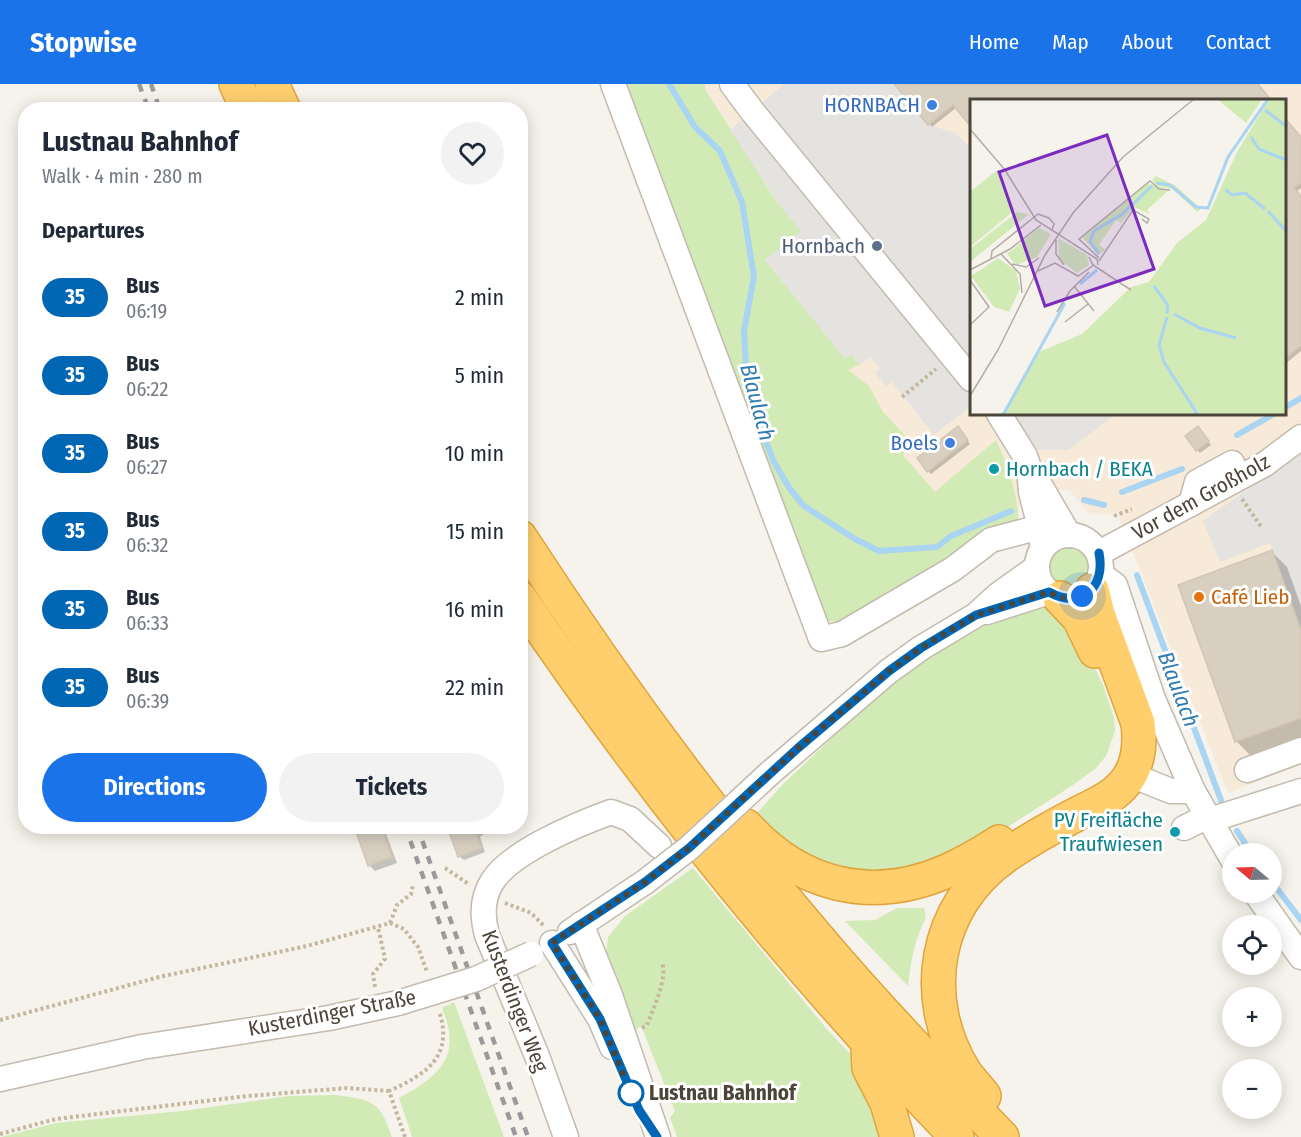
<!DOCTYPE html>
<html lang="en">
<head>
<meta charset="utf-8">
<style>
	body { margin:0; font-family:"Fira Sans Condensed",sans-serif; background:#f2f2f3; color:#1f2937; height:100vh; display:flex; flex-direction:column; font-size:22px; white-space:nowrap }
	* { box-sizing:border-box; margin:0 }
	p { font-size:20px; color:#747a83 }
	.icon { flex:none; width:33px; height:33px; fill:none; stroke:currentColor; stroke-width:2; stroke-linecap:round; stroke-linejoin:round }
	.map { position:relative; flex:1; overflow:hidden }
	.details { position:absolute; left:18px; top:18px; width:510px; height:732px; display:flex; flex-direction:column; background:#fff; border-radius:24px; box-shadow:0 3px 15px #0003 }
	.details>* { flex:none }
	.badge { padding:0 12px; border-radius:20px; font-size:21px; line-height:39px }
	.needle { width:39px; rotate:289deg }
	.tools { position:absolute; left:1222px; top:759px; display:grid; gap:12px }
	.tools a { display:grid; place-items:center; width:60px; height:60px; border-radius:50%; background:#fff; box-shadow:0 3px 15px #0003; font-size:30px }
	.you { position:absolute; width:30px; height:30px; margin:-15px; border:4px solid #fff; border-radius:50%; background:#1a73e8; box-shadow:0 0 0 9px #1a73e833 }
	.map>.badge { position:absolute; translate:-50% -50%; box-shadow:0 0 0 3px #fff }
	h2 { padding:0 24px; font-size:22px; line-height:54px }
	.round { display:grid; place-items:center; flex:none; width:63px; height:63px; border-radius:32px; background:#f2f2f3 }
	.summary { display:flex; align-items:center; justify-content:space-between; height:102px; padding:0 24px }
	h1 { font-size:28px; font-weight:700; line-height:45px }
	.button { display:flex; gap:12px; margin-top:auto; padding:12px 24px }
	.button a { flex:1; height:69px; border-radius:36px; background:#1a73e8; color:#fff; font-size:24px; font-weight:700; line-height:69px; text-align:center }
	.button a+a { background:#f2f2f3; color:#1f2937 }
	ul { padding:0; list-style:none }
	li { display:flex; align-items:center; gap:18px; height:78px; padding:0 24px }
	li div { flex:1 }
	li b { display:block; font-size:22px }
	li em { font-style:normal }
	li .badge { min-width:66px; font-weight:700; text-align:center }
	header { display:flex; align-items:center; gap:36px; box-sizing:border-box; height:84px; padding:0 30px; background:#1a73e8; color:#fff }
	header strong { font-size:28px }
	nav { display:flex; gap:33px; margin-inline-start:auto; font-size:21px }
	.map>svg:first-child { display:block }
	.commercial { fill:#f7ead8; fill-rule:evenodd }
	.green { fill:#d2eab5 }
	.parking { fill:#e5e3e0 }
	.shadow { fill:#0003 }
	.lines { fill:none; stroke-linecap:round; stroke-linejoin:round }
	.stream { stroke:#a9d4f2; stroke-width:6 }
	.building { fill:#d8cfc1; stroke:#d3c7b4; stroke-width:1.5 }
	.minor-casing { stroke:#c2bbae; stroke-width:27 }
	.highway-casing { stroke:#e0a43c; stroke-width:36 }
	.path { stroke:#c4b79f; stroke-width:4; stroke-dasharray:3 3; stroke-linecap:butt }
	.minor { stroke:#fff; stroke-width:24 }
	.highway { stroke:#ffcf6e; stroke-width:33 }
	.rail { stroke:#9a9a9a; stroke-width:4.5; stroke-dasharray:8 8; stroke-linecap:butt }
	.minor-bridge-casing { stroke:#c2bbae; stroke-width:27; stroke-linecap:butt }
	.minor-bridge { stroke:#fff; stroke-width:24 }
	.line-casing { stroke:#fff; stroke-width:14 }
	.line { stroke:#0166b3; stroke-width:9 }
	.walk { stroke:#4b4439; stroke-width:6; stroke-dasharray:0 10.8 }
	.shop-dot { fill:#3f7fe0; stroke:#fff; stroke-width:2 }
	.service-dot { fill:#5c6f8a; stroke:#fff; stroke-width:2 }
	.culture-dot { fill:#0f9aa8; stroke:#fff; stroke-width:2 }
	.food-dot { fill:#e8710a; stroke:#fff; stroke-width:2 }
	.stop-dot { fill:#fff; stroke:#0166b3; stroke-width:3 }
	.labels { text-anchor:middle; stroke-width:6; stroke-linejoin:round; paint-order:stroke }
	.shop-label { font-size:21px; fill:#366cbe; stroke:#fff; text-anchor:end }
	.service-label { font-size:21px; fill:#4e5e75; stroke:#fff; text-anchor:end }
	.culture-label { font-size:21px; fill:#0d838f; stroke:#fff; text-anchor:start }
	.street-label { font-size:21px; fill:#4b4439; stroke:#fff }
	.food-label { font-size:21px; fill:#c56008; stroke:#fff; text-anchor:start }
	.stop-label { font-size:21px; font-weight:bold; fill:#4b4439; stroke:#fff; text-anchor:start }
	.water-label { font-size:22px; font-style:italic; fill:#2e7ab2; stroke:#fff }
	.inset-river { fill:none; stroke:#a9d4f2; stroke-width:3 }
	.inset-road { fill:none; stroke:#b2ada4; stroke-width:1.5 }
	.view { fill:#7b2cbf; fill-opacity:0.15; stroke:#7b2cbf; stroke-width:3 }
	.inset-edge { fill:none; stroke:#4b4439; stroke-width:3 }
</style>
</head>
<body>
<header>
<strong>Stopwise</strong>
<nav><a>Home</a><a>Map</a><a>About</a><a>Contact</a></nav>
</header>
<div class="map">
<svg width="1301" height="1053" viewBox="0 0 1301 1053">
	<rect width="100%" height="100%" fill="#f6f3ec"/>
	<path class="commercial" d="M694 0H1301V681L1228 709 1117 428 1104 431 1088 428 1069 406 1021 405 1018 437 987 448 839 538ZM971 16H1284V330H971Z"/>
	<g class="green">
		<path d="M613 0H705V5L777 118 802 147 765 176 845 274 851 270 859 281 848 286 869 302 883 328 913 360 903 371 935 408 996 356C1008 383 1018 408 1018 437L987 448 839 538 821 536Z"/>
		<circle cx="1069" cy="483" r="20"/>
		<path d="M1025 520 1047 522 1090 574 1103 601 1114 634 1115 647 1106 672 1095 685 1073 701 994 752 929 786 840 792 751 736 782 701 874 614 946 561 983 539Z"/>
		<path d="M693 784 826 944 854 974 890 1053H677L670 1034 675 1027 641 942 634 948 611 885 606 868 608 853 625 832Z"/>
		<path d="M897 824H924L926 834C914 856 911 878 908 902L845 837 875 836Z"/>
		<path d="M454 918 504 1053H412L399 1014C441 991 462 972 442 924Z"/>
		<path d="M336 1011C373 1016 380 1017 392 1053H1L56 1039 182 1027 289 1012Z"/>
	</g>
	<g class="parking">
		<path d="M784 0H894L928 41 957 49 971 66V322L934 351 892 298 886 302 875 289 880 284 870 273 859 281 851 270 845 275 765 176 801 147 777 118 730 46Z"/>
		<path d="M983 330H1116L1069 366H1011Z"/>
		<path d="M1301 367V546L1270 459 1220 478 1203 437Z"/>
	</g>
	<g class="shadow">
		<path d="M896 0H1257L1270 16H971V40L957 23 932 43Z"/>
		<path d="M1284 34 1301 55V104L1296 108 1301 114V267L1284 281Z"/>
		<path d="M961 347 970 360 931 390 928 387Z"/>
		<path d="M1201 347 1211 361 1200 369 1197 366Z"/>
		<path d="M1272 468 1287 483 1301 522V654L1251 672 1236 657Z"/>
		<path d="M357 742H383L397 779 375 787 369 781Z"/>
		<path d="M448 742H495L480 753 485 768 464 776 459 772Z"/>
	</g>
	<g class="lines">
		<g class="stream">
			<path d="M669 0 695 43 720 67 742 118 754 193 744 246 746 283 764 353 774 378 790 405 804 422 855 455 879 467 937 463 951 452 1011 427"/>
			<path d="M1284 324 1301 314"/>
			<path d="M1237 351 1274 330"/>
			<path d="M1122 408 1182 385"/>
			<path d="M1084 416 1104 421"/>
			<path d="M1137 491 1222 719"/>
			<path d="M1237 747 1252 770"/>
			<path d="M1272 798 1301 836"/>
		</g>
	</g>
	<g class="building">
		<path d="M894 0H1258L1271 16H971V43L953 21 928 41Z"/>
		<path d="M1284 33 1301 53V99L1294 104 1301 112V262L1284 275Z"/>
		<path d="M958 342 968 356 927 388 917 374Z"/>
		<path d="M1198 342 1209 357 1196 367 1185 352Z"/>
		<path d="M1272 466 1301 546V634L1235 658 1178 501Z"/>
		<path d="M354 742H381L392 773 368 782Z"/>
		<path d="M447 742H474L482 764 458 773Z"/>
	</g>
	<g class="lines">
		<g class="minor-casing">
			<g id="minor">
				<path d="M613 0 821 555 842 550 953 485 991 456 1040 443"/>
				<path d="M732 0 752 27 971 295"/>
				<path d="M999 330 1025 372 1029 384 1031 408 1040 443 1042 459"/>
				<path d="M1034 391 1069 451"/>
				<path d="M1191 420 1197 398 1232 379"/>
				<circle cx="1069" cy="483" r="32"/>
				<path d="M1099 469 1265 380 1301 353"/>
				<path d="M1100 490 1115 501 1153 615 1193 707 1233 776"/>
				<path d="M987 528 1049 508"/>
				<path d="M1247 686 1301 666"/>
				<path d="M770 689 889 587 921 564 976 531 998 511 1037 483"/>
				<path d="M1131 691 1171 707H1193"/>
				<path d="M1210 736 1301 707"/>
				<path d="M1184 744 1208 732"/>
				<path d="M1255 808 1301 873"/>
				<path d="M581 840 610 911 658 1053"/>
				<path d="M570 848 645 798"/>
				<path d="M552 859 600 935 612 963"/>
				<path d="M0 995 142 963 329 934 398 919"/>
				<path d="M566 1053 537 972 487 851C482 833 482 814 492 798 510 768 578 740 611 728L630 735 659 762"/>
			</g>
		</g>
		<g class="highway-casing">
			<g id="highway">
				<path d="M236 0 248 26"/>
				<path d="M272 0 284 26"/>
				<path d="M520 453C612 595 713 732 823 860 880 927 941 990 1002 1053"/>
				<path d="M520 514C650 706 795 886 957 1053"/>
				<path d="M1060 514 1079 534 1095 567"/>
				<path d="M746 742C800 802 872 820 947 787 965 779 982 769 999 758"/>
				<path d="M868 965 869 984 887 1019 897 1053"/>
				<path d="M984 1012C978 1004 970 996 964 987 919 914 934 823 1004 773 1028 756 1054 742 1079 729 1092 722 1108 716 1118 706 1138 688 1141 664 1138 639L1098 530 1092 506"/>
			</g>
		</g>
		<g class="path">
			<path d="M902 313 936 285"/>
			<path d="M1242 415 1262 444"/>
			<path d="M1114 432 1132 425"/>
			<path d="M445 784 470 801"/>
			<path d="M505 819 531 829 544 842"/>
			<path d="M390 839 397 821 411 810 413 800"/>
			<path d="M375 903 373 890 385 875 378 843"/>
			<path d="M0 936 159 893 307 862 390 839 404 845 418 863 427 888"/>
			<path d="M642 944 647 941C653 926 668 893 662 879"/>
			<path d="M0 1050 56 1035 247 1012 347 1004 389 1007"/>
			<path d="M405 1053 389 1007C427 990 454 972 439 927"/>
		</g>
		<use href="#minor" class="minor"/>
		<use href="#highway" class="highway"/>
		<g class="rail">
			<path d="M139 0 149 26"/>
			<path d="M151 0 160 26"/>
			<path d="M405 742 516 1053"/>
			<path d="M417 742 528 1053"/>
		</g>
		<g class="minor-bridge-casing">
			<g id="minor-bridge">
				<path d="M645 798 689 764 770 689"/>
				<path d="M398 919 476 895 531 870"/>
			</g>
		</g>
		<use href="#minor-bridge" class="minor-bridge"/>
	</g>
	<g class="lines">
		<g class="line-casing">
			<path id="line" d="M657 1053 639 1026 600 935 552 859 645 798 689 764 798 664 889 587 921 564 976 531 1049 508C1081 526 1106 504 1099 469"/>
		</g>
		<use href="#line" class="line"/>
		<path class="walk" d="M631 1009 600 935 552 859 645 798 689 764 798 664 889 587 921 564 976 531 1049 508C1061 515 1069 516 1082 512"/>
	</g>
	<g class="shop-dot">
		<circle cx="932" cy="21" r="6"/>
		<circle cx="950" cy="359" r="6"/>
	</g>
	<circle class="service-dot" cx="877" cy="162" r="6"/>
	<g class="culture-dot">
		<circle cx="994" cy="385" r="6"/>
		<circle cx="1175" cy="748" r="6"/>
	</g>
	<circle class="food-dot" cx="1199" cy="513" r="6"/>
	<circle class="stop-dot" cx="631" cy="1009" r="12"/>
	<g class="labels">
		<g class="shop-label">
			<text x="920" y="28">HORNBACH</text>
			<text x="938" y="366">Boels</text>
		</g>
		<g class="service-label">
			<text x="865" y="169">Hornbach</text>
		</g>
		<g class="culture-label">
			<text x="1006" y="392">Hornbach / BEKA</text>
			<text x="1163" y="743" text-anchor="end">PV Freifläche<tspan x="1163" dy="24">Traufwiesen</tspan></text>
		</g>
		<g class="street-label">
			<text transform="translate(1201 413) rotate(-29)" y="7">Vor dem Großholz</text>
			<text transform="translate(515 917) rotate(69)" y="7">Kusterdinger Weg</text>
			<text transform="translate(332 929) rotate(-11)" y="7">Kusterdinger Straße</text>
		</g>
		<g class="food-label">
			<text x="1211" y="520">Café Lieb</text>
		</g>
		<g class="stop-label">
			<text x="649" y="1016">Lustnau Bahnhof</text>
		</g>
		<g class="water-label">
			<text transform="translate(758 318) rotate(75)" y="8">Blaulach</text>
			<text transform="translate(1179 605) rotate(69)" y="8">Blaulach</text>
		</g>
	</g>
	<g transform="translate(970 15)">
		<rect width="316" height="316" fill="#f6f3ec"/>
		<path d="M247 0H292L276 24ZM299 0H316V316H27L36 312 69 253 112 235 161 188 179 183 207 144 236 121 267 53ZM27 71 45 111 0 148V93ZM186 77 206 87 231 110 227 113 203 90 187 87 182 81ZM177 84 199 91 177 111 180 115 164 108 151 124 146 121 129 146 136 151 128 156 112 138ZM47 113 59 115 0 163V150ZM69 129 81 135 67 158 46 166 37 155ZM88 139 117 156 119 166 107 174 93 163 89 159ZM28 159 46 172 50 190 39 213 24 208 1 177Z" fill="#d2eab5"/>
		<path class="inset-river" d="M295 11 317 28M281 38 289 50 316 61M186 84 200 86 226 108 238 109 258 58 298 0M256 91 262 96 275 94 295 110M298 112 317 133M129 155 120 143 124 132 151 116 182 87M110 185 127 171M184 187 198 207 197 215M204 215 230 229 266 239M197 218 189 246 194 263 228 316M33 316 95 204"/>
		<path class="inset-road" d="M0 30 35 71 66 121 127 160 128 166M86 141V155L94 166M31 155 50 175 52 194M119 158 123 166 161 191M129 159 109 140 180 82 189 90 200 91M21 160 22 152 68 115 79 119 84 125 82 131M129 162 163 111 179 120 177 124 172 120M42 165 56 168 69 159M0 171 40 150 71 126M68 172 85 164 108 177 124 166M0 181 19 208 0 226M104 187 124 212M87 213 100 192 119 173M95 223 118 205M0 297 28 251 75 156 103 114 153 58 224 0"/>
		<path class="view" d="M137 36 184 170 75 207 29 73Z"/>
		<rect width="316" height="316" class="inset-edge"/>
	</g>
</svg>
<div class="tools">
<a><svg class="needle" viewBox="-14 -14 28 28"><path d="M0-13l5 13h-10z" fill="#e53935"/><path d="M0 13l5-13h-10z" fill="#747a83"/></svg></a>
<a><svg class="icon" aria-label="locate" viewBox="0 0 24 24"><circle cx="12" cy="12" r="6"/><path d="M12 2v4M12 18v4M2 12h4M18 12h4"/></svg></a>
<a>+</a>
<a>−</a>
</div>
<div class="you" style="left:1082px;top:512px"></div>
<section class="details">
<div class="summary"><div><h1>Lustnau Bahnhof</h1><p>Walk · 4 min · 280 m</p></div><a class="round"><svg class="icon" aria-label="heart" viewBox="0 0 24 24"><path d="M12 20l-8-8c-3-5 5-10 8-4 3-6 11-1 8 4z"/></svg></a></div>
<h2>Departures</h2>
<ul>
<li><span class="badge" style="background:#0166b3;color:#fff">35</span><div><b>Bus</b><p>06:19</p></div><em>2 min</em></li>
<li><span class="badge" style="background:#0166b3;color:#fff">35</span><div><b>Bus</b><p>06:22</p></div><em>5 min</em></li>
<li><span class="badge" style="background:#0166b3;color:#fff">35</span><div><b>Bus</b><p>06:27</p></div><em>10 min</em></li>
<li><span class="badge" style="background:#0166b3;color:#fff">35</span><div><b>Bus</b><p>06:32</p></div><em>15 min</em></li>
<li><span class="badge" style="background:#0166b3;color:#fff">35</span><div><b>Bus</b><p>06:33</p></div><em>16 min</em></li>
<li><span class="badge" style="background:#0166b3;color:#fff">35</span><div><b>Bus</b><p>06:39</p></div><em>22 min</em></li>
</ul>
<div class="button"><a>Directions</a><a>Tickets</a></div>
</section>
</div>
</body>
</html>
